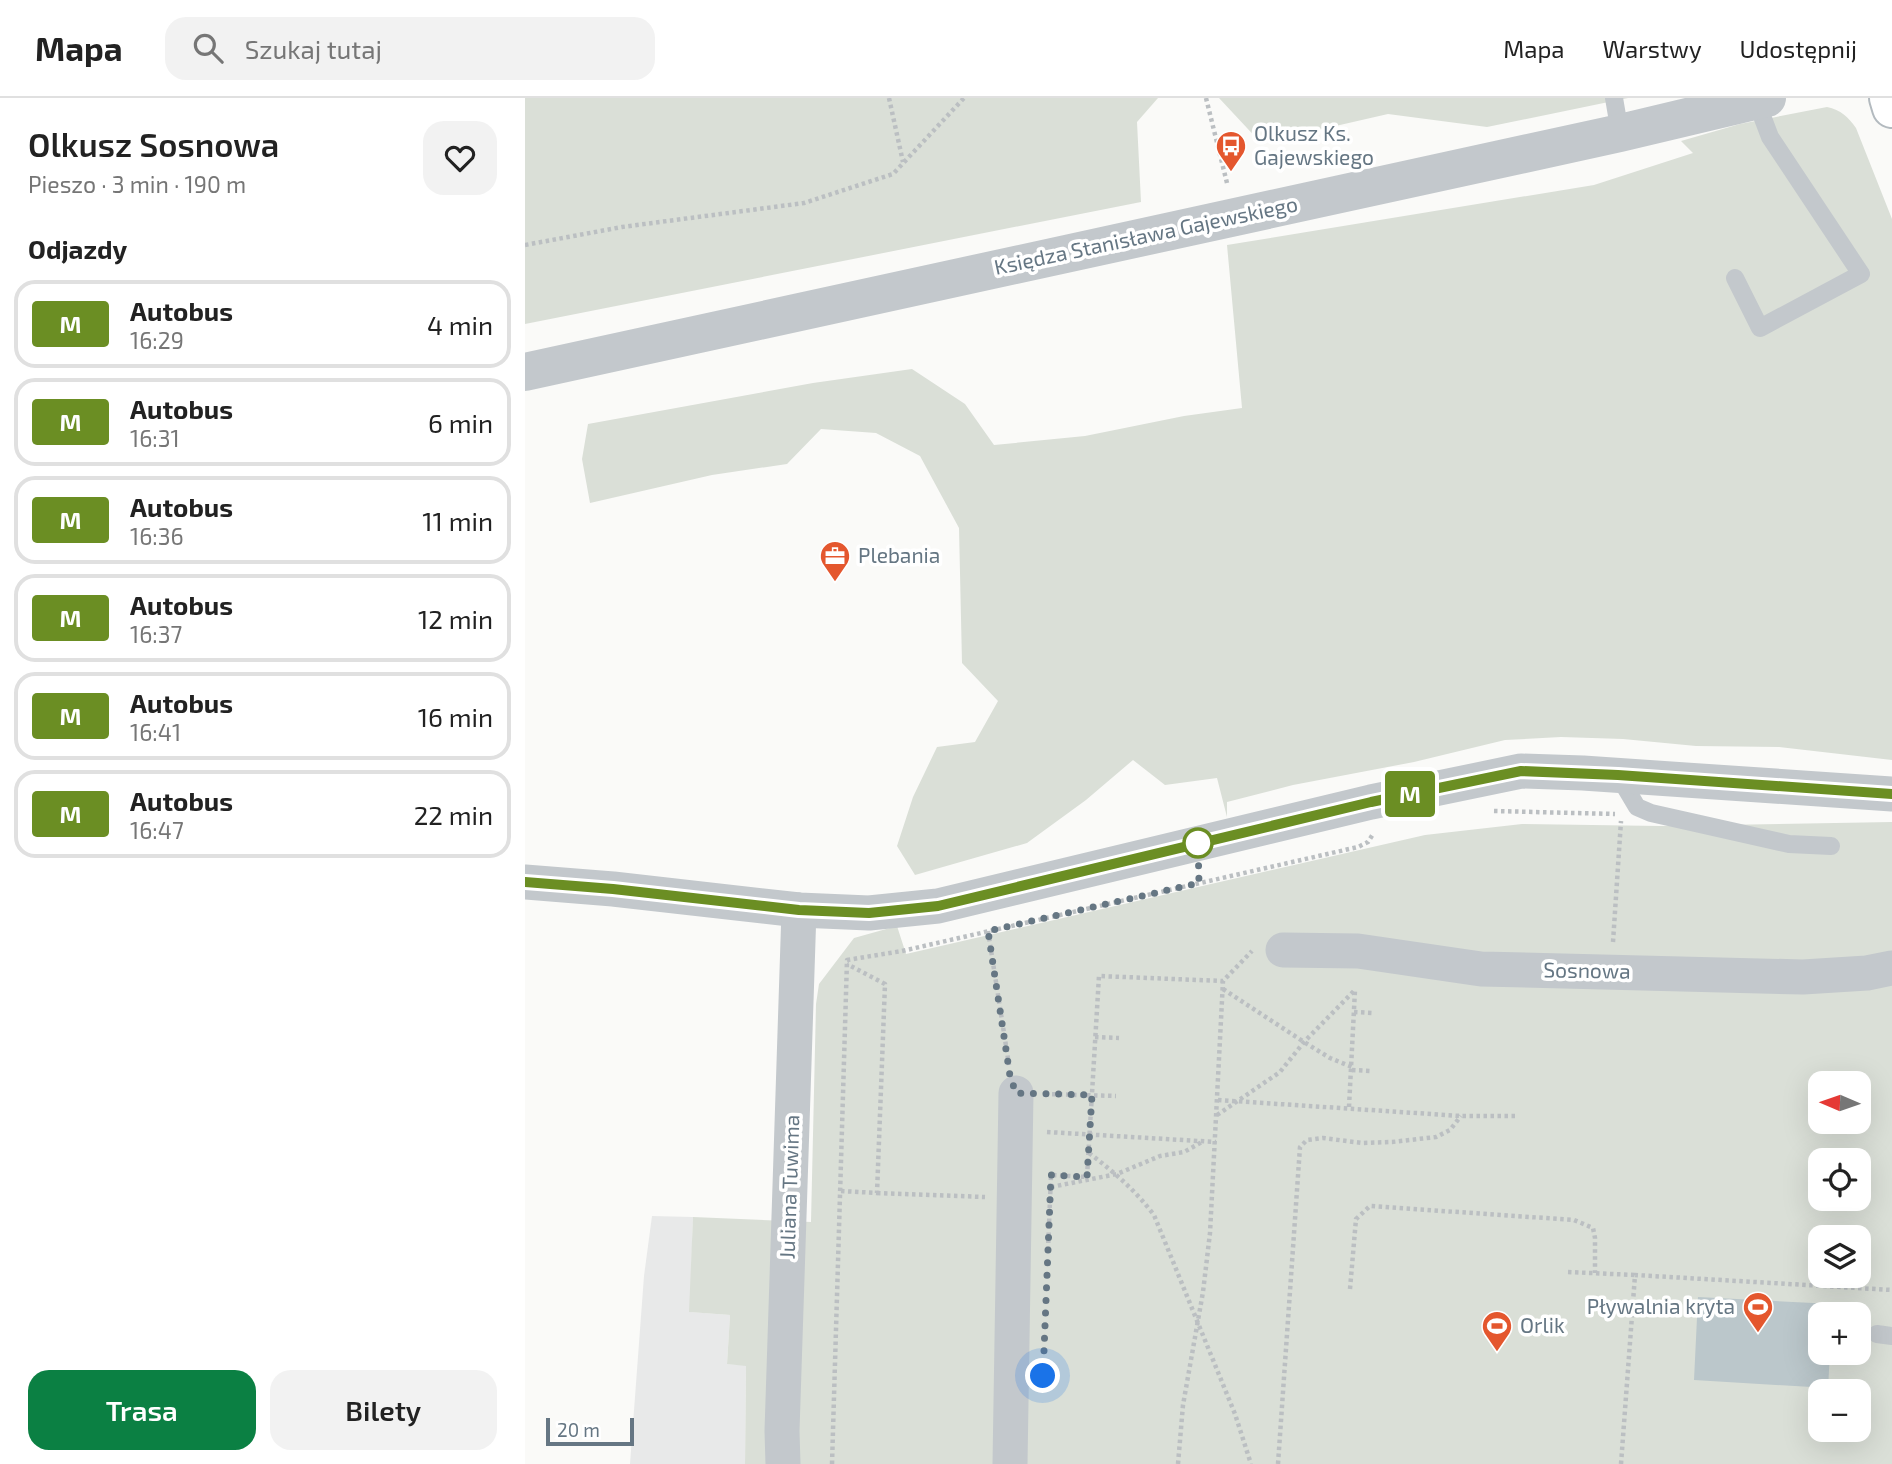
<!DOCTYPE html>
<html lang="pl">
<head>
<meta charset="utf-8">
<style>
	body { margin:0; font-family:"Exo 2",sans-serif; background:#f2f2f2; color:#222; height:100vh; display:flex; flex-direction:column; font-size:26px; white-space:nowrap }
	* { box-sizing:border-box; margin:0 }
	p { font-size:23px; color:#767676 }
	.icon { flex:none; width:38px; height:38px; fill:none; stroke:currentColor; stroke-width:2; stroke-linecap:round; stroke-linejoin:round }
	.map { position:relative; flex:1; overflow:hidden }
	.drawer { display:flex; flex-direction:column; background:#fff; width:525px }
	.drawer>* { flex:none }
	.badge { padding:0 14px; border-radius:5px; font-size:24px; line-height:46px }
	.needle { width:46px; rotate:272deg }
	.fabs { position:absolute; left:1283px; top:973px; display:grid; gap:14px }
	.fabs a { display:grid; place-items:center; width:63px; height:63px; border-radius:14px; background:#fff; box-shadow:0 7px 28px #0002; font-size:35px }
	.scale { position:absolute; left:21px; bottom:18px; width:88px; box-sizing:border-box; padding-left:7px; border:4px solid #657683; border-top:0; font-size:19px; line-height:24px; white-space:nowrap; color:#657683; -webkit-text-stroke:5px #fff; paint-order:stroke }
	.you { position:absolute; width:35px; height:35px; margin:-18px; border:5px solid #fff; border-radius:50%; background:#1a73e8; box-shadow:0 0 0 10px #1a73e833 }
	.map>.badge { position:absolute; translate:-50% -50%; box-shadow:0 0 0 4px #fff }
	h2 { padding:0 28px; font-size:26px; line-height:63px }
	.round { display:grid; place-items:center; flex:none; width:74px; height:74px; border-radius:21px; background:#f2f2f2 }
	.overview { display:flex; align-items:center; justify-content:space-between; height:119px; padding:0 28px }
	h1 { font-size:33px; font-weight:600; line-height:52px }
	.action { display:flex; gap:14px; margin-top:auto; padding:14px 28px }
	.action a { flex:1; height:80px; border-radius:21px; background:#0b8043; color:#fff; font-size:28px; font-weight:600; line-height:80px; text-align:center }
	.action a+a { background:#f2f2f2; color:#222 }
	ul { padding:0; list-style:none }
	li { display:flex; align-items:center; gap:21px; height:88px; margin:0 14px 10px; padding:0 14px; border:4px solid #e0e0e0; border-radius:21px }
	li div { flex:1 }
	li b { display:block; font-size:26px }
	li em { font-style:normal }
	li .badge { min-width:77px; font-weight:700; text-align:center }
	header { display:flex; align-items:center; gap:42px; box-sizing:border-box; height:98px; padding:0 35px; background:#fff; border-bottom:2px solid #e0e0e0 }
	header strong { font-size:33px }
	nav { display:flex; gap:38px; margin-inline-start:auto; font-size:24px }
	.search { width:490px; height:63px; background:#f2f2f2; display:flex; align-items:center; gap:18px; box-sizing:border-box; padding:0 24px; border-radius:21px; color:#767676; font-size:26px }
	main { display:flex; flex:1; min-height:0 }
	.map>svg:first-child { display:block }
	.built { fill:#e8e9e9 }
	.green { fill:#dadfd7; fill-rule:evenodd }
	.water { fill:#bbc7cb }
	.lines { fill:none; stroke-linecap:round; stroke-linejoin:round }
	.secondary-casing { stroke:#b3babf; stroke-width:42 }
	.path { stroke:#bbbfc2; stroke-width:4.5; stroke-dasharray:3.5 3.5; stroke-linecap:butt }
	.service { stroke:#c3c8cc; stroke-width:18 }
	.minor { stroke:#c3c8cc; stroke-width:35 }
	.tertiary { stroke:#c3c8cc; stroke-width:38 }
	.secondary { stroke:#fff; stroke-width:38 }
	.line-casing { stroke:#fff; stroke-width:16 }
	.line { stroke:#6b8e23; stroke-width:10 }
	.walk { stroke:#657683; stroke-width:7; stroke-dasharray:0 12.6 }
	.stop-dot { fill:#fff; stroke:#6b8e23; stroke-width:3.5 }
	.labels { text-anchor:middle; stroke-width:7; stroke-linejoin:round; paint-order:stroke }
	.poi-label { font-size:21px; fill:#657683; stroke:#fff; text-anchor:start }
	.street-label { font-size:21px; fill:#657683; stroke:#fff }
</style>
</head>
<body>
<header>
<strong>Mapa</strong>
<div class="search"><svg class="icon" aria-label="search" viewBox="0 0 24 24"><circle cx="10" cy="10" r="6"/><path d="M15 15l6 6"/></svg>Szukaj tutaj</div>
<nav><a>Mapa</a><a>Warstwy</a><a>Udostępnij</a></nav>
</header>
<main>
<section class="drawer">
<div class="overview"><div><h1>Olkusz Sosnowa</h1><p>Pieszo · 3 min · 190 m</p></div><a class="round"><svg class="icon" aria-label="heart" viewBox="0 0 24 24"><path d="M12 20l-8-8c-3-5 5-10 8-4 3-6 11-1 8 4z"/></svg></a></div>
<h2>Odjazdy</h2>
<ul>
<li><span class="badge" style="background:#6b8e23;color:#fff">M</span><div><b>Autobus</b><p>16:29</p></div><em>4 min</em></li>
<li><span class="badge" style="background:#6b8e23;color:#fff">M</span><div><b>Autobus</b><p>16:31</p></div><em>6 min</em></li>
<li><span class="badge" style="background:#6b8e23;color:#fff">M</span><div><b>Autobus</b><p>16:36</p></div><em>11 min</em></li>
<li><span class="badge" style="background:#6b8e23;color:#fff">M</span><div><b>Autobus</b><p>16:37</p></div><em>12 min</em></li>
<li><span class="badge" style="background:#6b8e23;color:#fff">M</span><div><b>Autobus</b><p>16:41</p></div><em>16 min</em></li>
<li><span class="badge" style="background:#6b8e23;color:#fff">M</span><div><b>Autobus</b><p>16:47</p></div><em>22 min</em></li>
</ul>
<div class="action"><a>Trasa</a><a>Bilety</a></div>
</section>
<div class="map">
<svg width="1367" height="1366" viewBox="0 0 1367 1366">
	<rect width="100%" height="100%" fill="#fafaf8"/>
	<path class="built" d="M127 1118 168 1119 165 1214 205 1217 202 1266 221 1267 220 1366H105L119 1178Z"/>
	<g class="green">
		<path d="M0 0H633L612 24 616 104 0 226Z"/>
		<path d="M694 0H1103L962 29 863 16 736 45Z"/>
		<path d="M1302 9C1316 12 1323 19 1331 30L1367 121V662L1254 649 1171 648 1098 641 1036 639 980 642 889 664 768 687 702 704V719L692 680 640 687 608 662 561 702 502 745 390 777 372 748 388 699 412 649 450 644 473 603 437 565 434 430 395 358 351 335 296 331 262 366 187 377 65 405 57 361 63 326 288 285 387 271 440 306 469 347 560 338 659 318 717 310 702 147 1069 87 1168 55 1156 43 1215 26Z"/>
		<path d="M1367 724V1366H220L221 1268 202 1266 205 1217 164 1214 168 1119 286 1124 291 906 294 886 329 840 372 828 381 856 900 737 997 726 1135 728ZM1295 985H1334V1024H1295ZM1295 1062H1334V1101H1295ZM1295 1139H1334V1178H1295ZM1295 1216H1334V1255H1295ZM1295 1293H1334V1332H1295Z"/>
	</g>
	<path class="water" d="M1173 1199 1308 1206 1307 1216H1295V1255H1305L1303 1290 1169 1282Z"/>
	<g class="lines">
		<g class="secondary-casing">
			<path id="secondary" d="M1364 0 1367 10"/>
		</g>
		<g class="path">
			<path d="M364 0 378 64"/>
			<path d="M681 0 702 85"/>
			<path d="M0 147 97 129 279 105 368 76 439 0"/>
			<path d="M969 713 1090 716"/>
			<path d="M463 833 484 967"/>
			<path d="M1088 844 1096 723"/>
			<path d="M698 891 779 944 805 960 827 969"/>
			<path d="M829 914 848 915"/>
			<path d="M570 939 594 940"/>
			<path d="M827 972 846 973"/>
			<path d="M520 996 591 998"/>
			<path d="M693 1002 936 1018H992"/>
			<path d="M824 1009 830 892"/>
			<path d="M692 1017 755 974 779 944 830 892"/>
			<path d="M522 1034 691 1044"/>
			<path d="M564 1055C589 1074 610 1092 629 1117L710 1316 726 1366"/>
			<path d="M526 1089 592 1076 635 1058 659 1054 677 1044"/>
			<path d="M316 1093 352 1095 360 886 322 866"/>
			<path d="M352 1095 460 1099"/>
			<path d="M523 1152 526 1077 562 1079 574 878 698 883"/>
			<path d="M1043 1174 1110 1177"/>
			<path d="M825 1191 831 1121 845 1108 1049 1122 1068 1130 1070 1140V1175"/>
			<path d="M307 1366 322 862 377 853 833 749 843 744 848 736"/>
			<path d="M653 1366 658 1307 678 1194 685 1135 698 883 727 853"/>
			<path d="M753 1366 775 1049 782 1042 798 1040 837 1045 867 1044 911 1039 925 1032 936 1018"/>
			<path d="M1096 1366 1110 1177 1367 1192"/>
		</g>
		<g class="service">
			<path d="M1089 0 1095 35"/>
			<path d="M1210 180 1235 230 1336 176 1245 39 1231 2"/>
			<path d="M1093 677 1112 709 1126 715 1264 746 1306 748"/>
			<path d="M1352 1236 1367 1238"/>
		</g>
		<g class="minor">
			<path d="M0 784 88 791 274 812 344 815 413 808 846 704 996 673 1058 675 1367 696"/>
			<path d="M758 852 833 853 956 871 1278 879 1342 875 1367 870"/>
			<path d="M258 1366 257 1333 274 812"/>
			<path d="M485 1366 491 995"/>
		</g>
		<path class="tertiary" d="M0 274 1095 35 1242 0"/>
		<use href="#secondary" class="secondary"/>
	</g>
	<g class="lines">
		<g class="line-casing">
			<path id="line" d="M0 784 88 791 274 812 344 815 413 808 846 704 996 673 1093 677 1367 696"/>
		</g>
		<use href="#line" class="line"/>
		<path class="walk" d="M518 1278 526 1077 562 1079 567 997 491 995 485 978 463 833 674 785 673 745"/>
	</g>
	<defs>
		<g id="bus-pin" transform="scale(1.575)"><path d="M0 17L-7.5 6A9.5 9.5 0 1 1 7.5 6Z" fill="#e4572e" stroke="#fff"/><path d="M-5-6H5V4H4V6H2V4H-2V6H-4V4H-5ZM-3.5-4V0h7V-4ZM-3.5 1.2v1.5H-2V1.2ZM2 1.2v1.5H3.5V1.2Z" fill="#fff"/></g>
		<g id="office-pin" transform="scale(1.575)"><path d="M0 17L-7.5 6A9.5 9.5 0 1 1 7.5 6Z" fill="#e4572e" stroke="#fff"/><path d="M-6-3h4V-5.5h4V-3h4V5H-6ZM-1-4.5V-3h2v-1.5ZM-6 0V1H6V0Z" fill="#fff"/></g>
		<g id="stadium-pin" transform="scale(1.575)"><path d="M0 17L-7.5 6A9.5 9.5 0 1 1 7.5 6Z" fill="#e4572e" stroke="#fff"/><path d="M0-5a6.5 5 0 1 0 0 10a6.5 5 0 1 0 0-10ZM-3.5-1.8h7v3.6h-7Z" fill="#fff"/></g>
	</defs>
	<g fill-rule="evenodd">
		<use href="#bus-pin" x="706" y="48"/>
		<use href="#office-pin" x="310" y="458"/>
		<use href="#stadium-pin" x="1233" y="1209"/>
		<use href="#stadium-pin" x="972" y="1228"/>
	</g>
	<circle class="stop-dot" cx="673" cy="745" r="14"/>
	<g class="labels">
		<g class="poi-label">
			<text x="729" y="43">Olkusz Ks.<tspan x="729" dy="24">Gajewskiego</tspan></text>
			<text x="333" y="465">Plebania</text>
			<text x="1210" y="1216" text-anchor="end">Pływalnia kryta</text>
			<text x="995" y="1235">Orlik</text>
		</g>
		<g class="street-label">
			<text transform="translate(621 138) rotate(-12)" y="7">Księdza Stanisława Gajewskiego</text>
			<text transform="translate(1062 873) rotate(1)" y="7">Sosnowa</text>
			<text transform="translate(265 1089) rotate(-88)" y="7">Juliana Tuwima</text>
		</g>
	</g>
</svg>
<div class="fabs">
<a><svg class="needle" viewBox="-14 -14 28 28"><path d="M0-13l5 13h-10z" fill="#e53935"/><path d="M0 13l5-13h-10z" fill="#767676"/></svg></a>
<a><svg class="icon" aria-label="locate" viewBox="0 0 24 24"><circle cx="12" cy="12" r="6"/><path d="M12 2v4M12 18v4M2 12h4M18 12h4"/></svg></a>
<a><svg class="icon" aria-label="layers" viewBox="0 0 24 24"><path d="M12 4l9 5-9 5-9-5zM3 14l9 5 9-5"/></svg></a>
<a>+</a>
<a>−</a>
</div>
<div class="scale">20 m</div>
<div class="you" style="left:518px;top:1278px"></div>
<b class="badge" style="left:885px;top:696px;background:#6b8e23;color:#fff">M</b>
</div>
</main>
</body>
</html>
